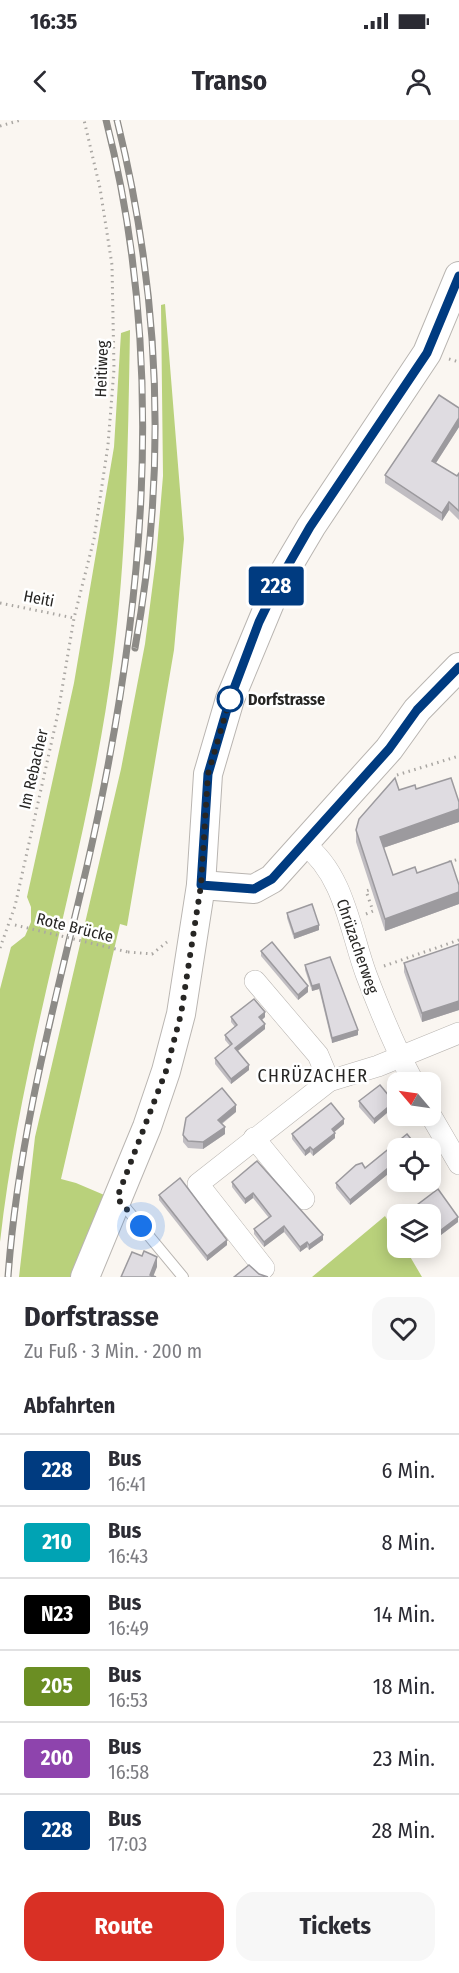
<!DOCTYPE html>
<html lang="de">
<head>
<meta charset="utf-8">
<style>
	body { margin:0; font-family:"Fira Sans Condensed",sans-serif; background:#f7f7f7; color:#2b2b33; height:100vh; display:flex; flex-direction:column; font-size:22px; white-space:nowrap }
	* { box-sizing:border-box; margin:0 }
	p { font-size:20px; color:#7c7c81 }
	.icon { flex:none; width:33px; height:33px; fill:none; stroke:currentColor; stroke-width:2; stroke-linecap:round; stroke-linejoin:round }
	.map { position:relative; height:1157px; overflow:hidden }
	.details { display:flex; flex-direction:column; background:#fff; flex:1 }
	.details>* { flex:none }
	.badge { padding:0 12px; border-radius:4px; font-size:21px; line-height:39px }
	.needle { width:39px; rotate:299deg }
	.buttons { position:absolute; left:387px; top:952px; display:grid; gap:12px }
	.buttons a { display:grid; place-items:center; width:54px; height:54px; border-radius:12px; background:#fff; box-shadow:0 3px 15px #0003; font-size:30px }
	.you { position:absolute; width:30px; height:30px; margin:-15px; border:4px solid #fff; border-radius:50%; background:#1a73e8; box-shadow:0 0 0 9px #1a73e833 }
	.map>.badge { position:absolute; translate:-50% -50%; box-shadow:0 0 0 3px #fff }
	h2 { padding:0 24px; font-size:22px; line-height:54px }
	.round { display:grid; place-items:center; flex:none; width:63px; height:63px; border-radius:18px; background:#f7f7f7 }
	.head { display:flex; align-items:center; justify-content:space-between; height:102px; padding:0 24px }
	h1 { font-size:28px; font-weight:700; line-height:45px }
	.button { display:flex; gap:12px; margin-top:auto; padding:12px 24px }
	.button a { flex:1; height:69px; border-radius:18px; background:#d93025; color:#fff; font-size:24px; font-weight:700; line-height:69px; text-align:center }
	.button a+a { background:#f7f7f7; color:#2b2b33 }
	ul { padding:0; list-style:none }
	li { display:flex; align-items:center; gap:18px; height:72px; padding:0 24px; border-top:2px solid #e1e1e2 }
	li div { flex:1 }
	li b { display:block; font-size:22px }
	li em { font-style:normal }
	li .badge { min-width:66px; font-weight:700; text-align:center }
	.status { display:flex; justify-content:space-between; align-items:center; height:42px; padding:0 30px; background:#fff; direction:ltr }
	.status svg { height:16px; fill:currentColor }
	header { display:flex; justify-content:space-between; align-items:center; height:78px; padding:0 24px; background:#fff; font-size:27px; font-weight:700 }
	.map>svg:first-child { display:block }
	.green { fill:#b9d17b }
	.lines { fill:none; stroke-linecap:round; stroke-linejoin:round }
	.lane-casing { stroke:#b9b5b1; stroke-width:12 }
	.street-casing { stroke:#b9b5b1; stroke-width:22 }
	.secondary-casing { stroke:#b9b5b1; stroke-width:30 }
	.path { stroke:#aaa7a3; stroke-width:3; stroke-dasharray:1.5 4.5; stroke-linecap:butt }
	.lane { stroke:#fff; stroke-width:10 }
	.street { stroke:#fff; stroke-width:21 }
	.secondary { stroke:#fff; stroke-width:28 }
	.rail-casing { stroke:#8d8b87; stroke-width:7 }
	.rail { stroke:#fff; stroke-width:4.5; stroke-dasharray:14; stroke-linecap:butt }
	.path-bridge { stroke:#aaa7a3; stroke-width:3; stroke-dasharray:1.5 4.5; stroke-linecap:butt }
	.wall { fill:#c0bdc2 }
	.shaded-wall { fill:#9c9a9e }
	.building { fill:#dfdce1; stroke:#9c9a9e; stroke-width:1.5 }
	.line-casing { stroke:#fff; stroke-width:14 }
	.line { stroke:#003b80; stroke-width:9 }
	.walk { stroke:#272624; stroke-width:6; stroke-dasharray:0 10.8 }
	.stop-dot { fill:#fff; stroke:#003b80; stroke-width:3 }
	.labels { text-anchor:middle; stroke-width:5; stroke-linejoin:round; paint-order:stroke }
	.street-label { font-size:16px; fill:#272624; stroke:#fff }
	.stop-label { font-size:16px; font-weight:bold; fill:#272624; stroke:#fff; text-anchor:start }
	.neighbourhood-label { font-size:18px; letter-spacing:1.5px; fill:#272624; stroke:#fff }
</style>
</head>
<body>
<div class="status"><b>16:35</b><svg viewBox="0 0 49 12"><path d="M0 12V9h3v3zM5 12V6h3v6zM10 12V3h3v9zM15 12V0h3v12zM26 1h20v11H26zM47 4h2v5h-2z"/></svg></div>
<header><svg class="icon" aria-label="back" viewBox="0 0 24 24"><path d="M15 5l-7 7 7 7"/></svg>Transo<svg class="icon" aria-label="person" viewBox="0 0 24 24"><circle cx="12" cy="8" r="4"/><path d="M4 21q1-7 8-7t8 7"/></svg></header>
<div class="map">
<svg width="459" height="1157" viewBox="0 0 459 1157">
	<rect width="100%" height="100%" fill="#faf6f1"/>
	<g class="green">
		<path d="M165 184 184 419 174 530 127 806 120 804 61 1059 76 1063 109 1077 76 1157H19L35 1017 121 649 145 524 156 439 163 356 161 185Z"/>
		<path d="M130 210C128 320 127 431 113 539 88 736 22 925 0 1122V869L11 827 25 816 31 802V787L27 777 74 563 114 327 121 213Z"/>
		<path d="M385 1096 397 1116 398 1128H405L422 1157H312Z"/>
	</g>
	<g class="lines">
		<g class="lane-casing">
			<path id="lane" d="M120 1081 183 1157"/>
		</g>
		<g class="street-casing">
			<g id="street">
				<path d="M304 724C344 754 350 810 366 854 380 891 395 928 414 963"/>
				<path d="M255 861 318 935 329 961"/>
				<path d="M430 994 459 1044"/>
				<path d="M254 1018 304 1079"/>
				<path d="M264 1148 198 1064 329 961 378 946 459 913"/>
			</g>
		</g>
		<g class="secondary-casing">
			<g id="secondary">
				<path d="M201 765 254 769 272 759 389 629 417 590 459 547"/>
				<path d="M85 1157 147 1007 166 951 181 894 201 765 208 654 230 579 279 461 311 407 427 233 459 156"/>
			</g>
		</g>
		<g class="path">
			<path d="M0 6 21 0"/>
			<path d="M449 239 459 242"/>
			<path d="M0 483 74 498"/>
			<path d="M397 655 459 636"/>
			<path d="M449 742 459 739"/>
			<path d="M366 794 373 791 366 771 372 769"/>
			<path d="M0 828 15 786 58 593 74 498 94 419 108 325 114 249 112 145 100 68 84 0"/>
			<path d="M128 832 152 834 167 822"/>
			<path d="M384 846 459 820"/>
		</g>
		<use href="#lane" class="lane"/>
		<use href="#street" class="street"/>
		<use href="#secondary" class="secondary"/>
		<g class="rail-casing">
			<g id="rail">
				<path d="M117 0C160 173 167 352 135 528"/>
				<path d="M8 1157C18 1017 55 882 87 746 143 501 169 247 106 0"/>
			</g>
		</g>
		<use href="#rail" class="rail"/>
		<path class="path-bridge" d="M15 805 128 832"/>
	</g>
	<g class="wall">
		<path d="M459 288V307L436 343 457 356 459 353V400L449 390 442 401 385 363V355Z"/>
		<path d="M416 669 459 682V702L383 728 393 755 417 753 459 765V784L385 811 356 722V710L399 670Z"/>
		<path d="M287 793 319 810 294 819 287 798Z"/>
		<path d="M459 824V890L422 902 404 852V843Z"/>
		<path d="M261 831 308 872 298 880 261 836Z"/>
		<path d="M305 845 358 915 332 923 319 869 312 871 305 850Z"/>
		<path d="M231 897H265L262 900 265 909 238 931 249 950 231 964 215 944V938L230 926 225 920V915L235 907 231 902Z"/>
		<path d="M359 981 394 987 374 1004 359 987Z"/>
		<path d="M236 992 222 1004 225 1014 203 1029 188 1028 183 1022V1015Z"/>
		<path d="M344 1004 334 1012 335 1018 313 1036 310 1032 305 1036 292 1019V1014Z"/>
		<path d="M398 1029V1056L393 1060 388 1054 350 1085 336 1068V1063L365 1048Z"/>
		<path d="M257 1041 323 1120 309 1130 307 1127 300 1132 284 1112 264 1127 254 1114V1109L269 1098 253 1078 245 1084 232 1067V1062Z"/>
		<path d="M159 1075 227 1125 207 1141 159 1080Z"/>
		<path d="M417 1085 458 1102 437 1118 430 1109V1095H420L417 1090Z"/>
	</g>
	<g class="shaded-wall">
		<path d="M459 298V307L432 349V341Z"/>
		<path d="M449 382V390L442 401V393Z"/>
		<path d="M459 689V702L380 729V717Z"/>
		<path d="M459 772V784L385 811V799Z"/>
		<path d="M319 805V810L294 819V814Z"/>
		<path d="M319 864V869L312 871V866Z"/>
		<path d="M308 866V872L298 880V875Z"/>
		<path d="M459 881V890L422 902V893Z"/>
		<path d="M265 892V897L259 902V897Z"/>
		<path d="M265 904V909L235 933V928Z"/>
		<path d="M358 910V915L332 923V918Z"/>
		<path d="M249 945V950L231 964V959Z"/>
		<path d="M394 982V987L374 1004V999Z"/>
		<path d="M236 985V992L218 1006V1000Z"/>
		<path d="M344 999V1004L332 1014V1009Z"/>
		<path d="M225 1007V1014L203 1029V1022Z"/>
		<path d="M335 1013V1018L313 1036V1030Z"/>
		<path d="M310 1027V1032L305 1036V1031Z"/>
		<path d="M388 1048V1054L350 1085V1080Z"/>
		<path d="M398 1051V1056L393 1060V1054Z"/>
		<path d="M253 1073V1078L245 1084V1079Z"/>
		<path d="M458 1097V1102L437 1118V1113Z"/>
		<path d="M284 1106V1112L264 1127V1122Z"/>
		<path d="M323 1115V1120L309 1130V1125Z"/>
		<path d="M227 1120V1125L207 1141V1136Z"/>
		<path d="M307 1122V1127L300 1132V1127Z"/>
		<path d="M157 1137V1147L153 1157 150 1155Z"/>
	</g>
	<g class="building">
		<path d="M439 275 459 288V298L432 341 457 356 459 353V391L449 382 442 393 385 355Z"/>
		<path d="M395 658 399 670 415 665 416 669 451 658 459 682V689L380 717 393 755 415 747 417 753 451 741 459 765V772L385 799 356 710 359 699Z"/>
		<path d="M312 784 319 805 294 814 287 793Z"/>
		<path d="M272 822 308 866 298 875 261 831Z"/>
		<path d="M459 824V881L422 893 404 843Z"/>
		<path d="M330 837 358 910 332 918 319 864 312 866 305 845Z"/>
		<path d="M254 879 265 892 259 897 265 904 235 928 249 945 231 959 215 938 232 924 225 915 237 905 231 897Z"/>
		<path d="M380 965 394 982 374 999 359 981Z"/>
		<path d="M222 968 236 985 218 1000 225 1007 203 1022 188 1021 183 1015 186 998Z"/>
		<path d="M331 983 344 999 332 1009 335 1013 313 1030 310 1027 305 1031 292 1014Z"/>
		<path d="M407 1014 419 1029H398V1051L393 1054 388 1048 350 1080 336 1063 356 1045 362 1043 365 1048Z"/>
		<path d="M257 1041 323 1115 309 1125 307 1122 300 1127 284 1106 264 1122 254 1109 271 1096 253 1073 245 1079 232 1062Z"/>
		<path d="M180 1058 227 1120 207 1136 159 1075Z"/>
		<path d="M438 1069 458 1097 437 1113 430 1104V1095H424L417 1085Z"/>
		<path d="M144 1131 157 1137 150 1155 156 1157H121L132 1132 142 1136Z"/>
		<path d="M249 1145 259 1154 268 1157H234Z"/>
	</g>
	<g class="lines">
		<g class="line-casing">
			<path id="line" d="M459 156 427 233 310 407 279 461 259 502 230 579 208 654 201 765 254 769 272 759 389 629 417 590 459 547"/>
		</g>
		<use href="#line" class="line"/>
		<path class="walk" d="M141 1106 117 1078 166 951 181 894 201 765 208 654 230 579"/>
	</g>
	<circle class="stop-dot" cx="230" cy="579" r="12"/>
	<g class="labels">
		<g class="street-label">
			<text transform="translate(101 249) rotate(-88)" y="6">Heitiweg</text>
			<text transform="translate(39 478) rotate(11)" y="6">Heiti</text>
			<text transform="translate(33 649) rotate(-77)" y="6">Im Rebacher</text>
			<text transform="translate(75 807) rotate(14)" y="6">Rote Brücke</text>
			<text transform="translate(358 826) rotate(71)" y="6">Chrüzacherweg</text>
		</g>
		<g class="stop-label">
			<text x="248" y="585">Dorfstrasse</text>
		</g>
		<g class="neighbourhood-label">
			<text x="313" y="962">CHRÜZACHER</text>
		</g>
	</g>
</svg>
<div class="buttons">
<a><svg class="needle" viewBox="-14 -14 28 28"><path d="M0-13l5 13h-10z" fill="#e53935"/><path d="M0 13l5-13h-10z" fill="#7c7c81"/></svg></a>
<a><svg class="icon" aria-label="locate" viewBox="0 0 24 24"><circle cx="12" cy="12" r="6"/><path d="M12 2v4M12 18v4M2 12h4M18 12h4"/></svg></a>
<a><svg class="icon" aria-label="layers" viewBox="0 0 24 24"><path d="M12 4l9 5-9 5-9-5zM3 14l9 5 9-5"/></svg></a>
</div>
<div class="you" style="left:141px;top:1106px"></div>
<b class="badge" style="left:276px;top:466px;background:#003b80;color:#fff">228</b>
</div>
<section class="details">
<div class="head"><div><h1>Dorfstrasse</h1><p>Zu Fuß · 3 Min. · 200 m</p></div><a class="round"><svg class="icon" aria-label="heart" viewBox="0 0 24 24"><path d="M12 20l-8-8c-3-5 5-10 8-4 3-6 11-1 8 4z"/></svg></a></div>
<h2>Abfahrten</h2>
<ul>
<li><span class="badge" style="background:#003b80;color:#fff">228</span><div><b>Bus</b><p>16:41</p></div><em>6 Min.</em></li>
<li><span class="badge" style="background:#00a3b4;color:#fff">210</span><div><b>Bus</b><p>16:43</p></div><em>8 Min.</em></li>
<li><span class="badge" style="background:#000;color:#fff">N23</span><div><b>Bus</b><p>16:49</p></div><em>14 Min.</em></li>
<li><span class="badge" style="background:#6b8e23;color:#fff">205</span><div><b>Bus</b><p>16:53</p></div><em>18 Min.</em></li>
<li><span class="badge" style="background:#8e44ad;color:#fff">200</span><div><b>Bus</b><p>16:58</p></div><em>23 Min.</em></li>
<li><span class="badge" style="background:#003b80;color:#fff">228</span><div><b>Bus</b><p>17:03</p></div><em>28 Min.</em></li>
</ul>
<div class="button"><a>Route</a><a>Tickets</a></div>
</section>
</body>
</html>
